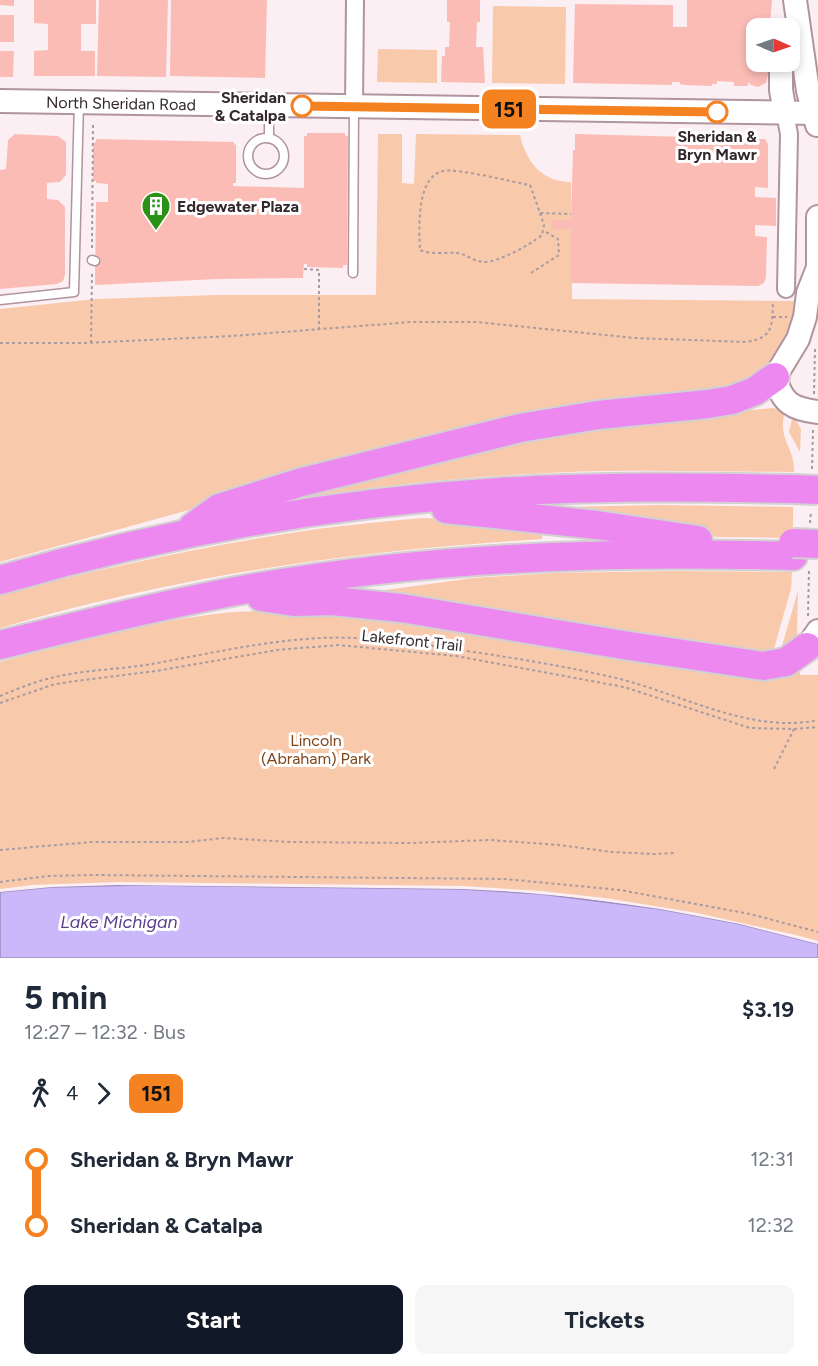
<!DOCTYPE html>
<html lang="en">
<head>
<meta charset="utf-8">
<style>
	body { margin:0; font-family:Figtree,sans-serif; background:#f6f6f7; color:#1f2937; height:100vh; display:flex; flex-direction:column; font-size:22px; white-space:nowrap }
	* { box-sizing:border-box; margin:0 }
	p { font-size:20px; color:#747a83 }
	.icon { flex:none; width:33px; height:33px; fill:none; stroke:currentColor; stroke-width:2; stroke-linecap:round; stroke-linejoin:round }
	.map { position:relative; height:958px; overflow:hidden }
	.drawer { display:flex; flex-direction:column; background:#fff; flex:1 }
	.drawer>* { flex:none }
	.badge { padding:0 12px; border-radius:9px; font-size:21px; line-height:39px }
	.needle { width:39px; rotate:92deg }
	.fabs { position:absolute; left:746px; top:18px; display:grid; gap:12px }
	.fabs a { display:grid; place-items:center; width:54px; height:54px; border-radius:12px; background:#fff; box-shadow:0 3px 9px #0003; font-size:30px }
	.map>.badge { position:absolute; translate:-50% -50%; box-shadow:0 0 0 3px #fff }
	.legs { display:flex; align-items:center; gap:9px; height:66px; padding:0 24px; font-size:20px }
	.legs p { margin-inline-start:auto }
	.head { display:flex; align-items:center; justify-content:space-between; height:102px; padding:0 24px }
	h1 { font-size:33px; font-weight:700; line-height:45px }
	.primary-button { display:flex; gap:12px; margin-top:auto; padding:12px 24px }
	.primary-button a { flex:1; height:69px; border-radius:12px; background:#111827; color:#fff; font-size:24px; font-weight:700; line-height:69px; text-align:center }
	.primary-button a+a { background:#f6f6f7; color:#1f2937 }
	ul { padding:0 24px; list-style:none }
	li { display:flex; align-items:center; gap:21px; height:66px; font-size:22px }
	li i { display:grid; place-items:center; width:9px; height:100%; margin:0 8px; background:currentColor }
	li i::after { content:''; width:15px; height:15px; margin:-8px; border:4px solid; border-radius:50%; background:#fff }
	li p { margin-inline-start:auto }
	li:first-child i { background:linear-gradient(#0000 50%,currentColor 0) }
	li:last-child i { background:linear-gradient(currentColor 50%,#0000 0) }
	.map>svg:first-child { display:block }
	.green { fill:#f9c9ac }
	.water { fill:#cab8fa; stroke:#9d8dbc; stroke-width:1.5 }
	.pier { fill:#fceff3 }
	.building { fill:#fcbcb6 }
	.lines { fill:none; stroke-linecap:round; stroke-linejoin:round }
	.service-casing { stroke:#b0949e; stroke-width:11 }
	.minor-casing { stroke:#b0949e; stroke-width:20 }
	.secondary-casing { stroke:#b0949e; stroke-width:26 }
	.motorway-casing { stroke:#d2d0d1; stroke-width:32 }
	.path { stroke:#a79b9f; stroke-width:2; stroke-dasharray:3 3; stroke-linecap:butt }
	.service { stroke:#fff; stroke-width:8 }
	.minor { stroke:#fff; stroke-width:16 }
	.secondary { stroke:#fff; stroke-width:22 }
	.motorway { stroke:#ed88f0; stroke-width:28 }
	.motorway-bridge-casing { stroke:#d2d0d1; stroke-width:32; stroke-linecap:butt }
	.motorway-bridge { stroke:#ed88f0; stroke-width:28 }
	.line-1-casing { stroke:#fff; stroke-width:14 }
	.line-1 { stroke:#f58220; stroke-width:9 }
	.stop-1-dot { fill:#fff; stroke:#f58220; stroke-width:3 }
	.labels { text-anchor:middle; stroke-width:6; stroke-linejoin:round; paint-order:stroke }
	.stop-label { font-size:16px; font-weight:bold; fill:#33282c; stroke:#fff; text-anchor:end }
	.street-label { font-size:16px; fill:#33282c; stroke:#fff }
	.poi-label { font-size:16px; font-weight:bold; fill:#33282c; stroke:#fff; text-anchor:start }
	.park-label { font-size:16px; fill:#804519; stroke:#fff }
	.water-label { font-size:18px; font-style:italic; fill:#593f8c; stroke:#fff }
</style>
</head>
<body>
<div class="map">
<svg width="818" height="958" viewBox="0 0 818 958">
	<rect width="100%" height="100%" fill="#fceff3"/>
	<g class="green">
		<path d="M493 6 566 7 565 84 492 83Z"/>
		<path d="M378 49 437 50V83L377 82Z"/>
		<path d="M378 134H402V183L414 184 416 134 520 135C526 162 542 182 571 182L572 299 802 301 800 317 772 368 745 387 436 442 0 562V309L96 299 217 295H376Z"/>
		<path d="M772 408 785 411C777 441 795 446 794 472 731 472 669 470 606 471 505 473 402 482 302 498L301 496 511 439 632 422Z"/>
		<path d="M793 415 801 429 800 452 789 432Z"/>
		<path d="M660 505 793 507V538L717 537 564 516V507Z"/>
		<path d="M423 518 542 526V539C487 543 433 547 379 553 251 567 123 592 0 628V594L8 592C102 569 195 548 291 533 334 526 379 522 423 518Z"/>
		<path d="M671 571 792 572 791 589 771 659 357 594 473 578 556 573Z"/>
		<path d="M798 591 797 637 779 656Z"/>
		<path d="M307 610 800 668V675H818V944C741 927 664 907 586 898 482 886 377 888 273 887 182 885 91 883 0 892V662C70 642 143 623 215 614 246 610 277 611 307 610Z"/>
	</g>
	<path class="water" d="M142 885 463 889 541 894 660 909 740 924 818 944V958H0V892L52 887Z"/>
	<path class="pier" d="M117 882 463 886 541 891 605 898 697 913 796 935 818 941V944L740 924 660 909 583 898 517 892 463 889 117 885 52 887 0 892V889L32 885Z"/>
	<g class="building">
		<path d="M0 0H14V6L0 5Z"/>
		<path d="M34 0H96V24H81V51H95V76H34V51L48 50V24L34 23Z"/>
		<path d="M99 0H168L166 77 97 76Z"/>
		<path d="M171 0H267L265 78 170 76Z"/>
		<path d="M447 0H480V22H477L476 47H483L485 83 441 82 442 56H445V47H449L450 22H447Z"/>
		<path d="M687 0H772L770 25H772V28H756V62H772L771 76 768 75 766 83 758 87 751 85 748 82V86H734V82L717 81V84H712V86L685 85 680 84V82H672V85L573 83 575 4 673 5V27H687Z"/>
		<rect x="0" y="15" width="14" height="27"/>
		<path d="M0 51H14L13 77H0Z"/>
		<path d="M307 133H345V136H348L347 265H343V268L307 267V264H304L303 278 217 279 95 285 96 202H108V184L96 183V181H93V143L96 142V139L234 142V145L236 144V183H233V186L304 188V136H307Z"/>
		<path d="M15 134 58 136 66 142V175L60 182 47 183V199L58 200 65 207V275L63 281 57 284 0 289V170L6 169 8 140Z"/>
		<path d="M575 134 765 139 768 144V188L755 187V197L776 198V226L755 225V236L767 237 766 277 764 283 758 286 571 283V229H551V220H571L573 150H575Z"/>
	</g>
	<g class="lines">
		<g class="service-casing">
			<g id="service">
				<circle cx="266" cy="156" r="18"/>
				<path d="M269 138V106"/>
				<path d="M92 260 95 261"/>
				<path d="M353 273 354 107"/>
				<path d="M0 300 74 292 79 102"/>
			</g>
		</g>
		<g class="minor-casing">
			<g id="minor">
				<path d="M354 106 355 0"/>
				<path d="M785 113 789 134 786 289"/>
			</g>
		</g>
		<g class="secondary-casing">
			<g id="secondary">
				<path d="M795 0 808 91 817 125"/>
				<path d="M781 62V90L785 113"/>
				<path d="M0 101 818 113"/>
				<path d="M818 217V275"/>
				<path d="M817 270 808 293 805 317 798 339 775 377C782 403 792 409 818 412"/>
				<path d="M807 647 818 631"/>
			</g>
		</g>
		<g class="motorway-casing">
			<g id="motorway">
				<path d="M446 509 597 525 698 540"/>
				<path d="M193 527 219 508 302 482 520 428 598 415 708 404 732 400 755 391 775 377"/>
				<path d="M0 580C162 533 330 503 499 492 597 486 695 487 794 489"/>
				<path d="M261 597 294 602 332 601 401 608 623 645 763 666 786 662 807 647"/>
				<path d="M0 645C76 626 153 607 231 592 416 557 605 551 793 556"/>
			</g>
		</g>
		<g class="path">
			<path d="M540 213 544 225 542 235C530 245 497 263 483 262 473 261 466 254 457 253 445 252 430 255 420 250 419 229 416 177 443 171 458 168 512 182 530 185L540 213 571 214"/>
			<path d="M92 248 93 125"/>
			<path d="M304 269 319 270V329"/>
			<path d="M531 273 559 255 558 239 544 231"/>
			<path d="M773 317H787"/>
			<path d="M0 343H85L232 336 411 322H476L635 338 746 342C774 338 772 325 773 301"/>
			<path d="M91 343 92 272"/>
			<path d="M814 394 815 349"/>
			<path d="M812 469 813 430"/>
			<path d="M810 523 811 511"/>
			<path d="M808 616 809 570"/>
			<path d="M0 696C15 690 31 683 47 679 79 670 113 670 146 665 203 655 262 641 320 638 362 636 405 642 447 648 501 656 554 664 607 676 675 690 748 735 818 720"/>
			<path d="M0 703 52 685 68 682 156 671 277 650 338 645 456 656 624 687 750 728 794 729 818 727"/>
			<path d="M774 769 794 729"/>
			<path d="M0 850 91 842H187L223 838 290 842 410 843 490 840 559 845 612 852 653 854 675 853"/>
			<path d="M0 882 48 876 93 875 505 879 620 890 750 914 818 932"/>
		</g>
		<use href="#service" class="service"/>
		<use href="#minor" class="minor"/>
		<use href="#secondary" class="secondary"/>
		<use href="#motorway" class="motorway"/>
		<g class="motorway-bridge-casing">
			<g id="motorway-bridge">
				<path d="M794 489 818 490"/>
				<path d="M793 543 818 544"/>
			</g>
		</g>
		<use href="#motorway-bridge" class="motorway-bridge"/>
	</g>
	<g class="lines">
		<g class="line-1-casing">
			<path id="line-1" d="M302 106 717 112"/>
		</g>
		<use href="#line-1" class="line-1"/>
	</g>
	<defs>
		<g id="building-pin" transform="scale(1.5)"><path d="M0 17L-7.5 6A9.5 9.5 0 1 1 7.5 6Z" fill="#2a9217" stroke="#fff"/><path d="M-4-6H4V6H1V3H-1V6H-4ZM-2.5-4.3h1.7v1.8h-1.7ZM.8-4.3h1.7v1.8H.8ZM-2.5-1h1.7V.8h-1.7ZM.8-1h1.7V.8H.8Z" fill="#fff"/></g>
	</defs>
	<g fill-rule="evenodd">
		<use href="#building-pin" x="156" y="206"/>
	</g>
	<g class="stop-1-dot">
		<circle cx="302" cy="106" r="10"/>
		<circle cx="717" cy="112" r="10"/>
	</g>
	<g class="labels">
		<g class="stop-label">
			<text x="286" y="103">Sheridan<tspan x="286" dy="18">&amp; Catalpa</tspan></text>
			<text x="717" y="142" text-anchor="middle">Sheridan &amp;<tspan x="717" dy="18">Bryn Mawr</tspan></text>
		</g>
		<g class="street-label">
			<text transform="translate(121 103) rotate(1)" y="6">North Sheridan Road</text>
			<text transform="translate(412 640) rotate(6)" y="6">Lakefront Trail</text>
		</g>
		<g class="poi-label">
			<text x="177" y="212">Edgewater Plaza</text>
		</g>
		<g class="park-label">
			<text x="316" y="746">Lincoln<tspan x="316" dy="18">(Abraham) Park</tspan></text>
		</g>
		<g class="water-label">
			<text x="119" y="928">Lake Michigan</text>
		</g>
	</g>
</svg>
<div class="fabs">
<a><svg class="needle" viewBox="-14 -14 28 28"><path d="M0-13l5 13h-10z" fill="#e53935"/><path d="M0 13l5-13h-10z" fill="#747a83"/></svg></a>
</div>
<b class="badge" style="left:509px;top:109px;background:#f58220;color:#111">151</b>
</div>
<section class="drawer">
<div class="head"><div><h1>5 min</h1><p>12:27 – 12:32 · Bus</p></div><b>$3.19</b></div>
<div class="legs"><svg class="icon" aria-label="walk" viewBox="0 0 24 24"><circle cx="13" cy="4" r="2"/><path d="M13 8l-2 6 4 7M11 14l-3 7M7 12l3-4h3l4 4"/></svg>4<svg class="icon" aria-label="forward" viewBox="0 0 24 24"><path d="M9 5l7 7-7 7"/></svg><b class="badge" style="background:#f58220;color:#111">151</b></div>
<ul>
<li><i style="color:#f58220"></i><b>Sheridan &amp; Bryn Mawr</b><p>12:31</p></li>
<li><i style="color:#f58220"></i><b>Sheridan &amp; Catalpa</b><p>12:32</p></li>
</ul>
<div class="primary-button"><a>Start</a><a>Tickets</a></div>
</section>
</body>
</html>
